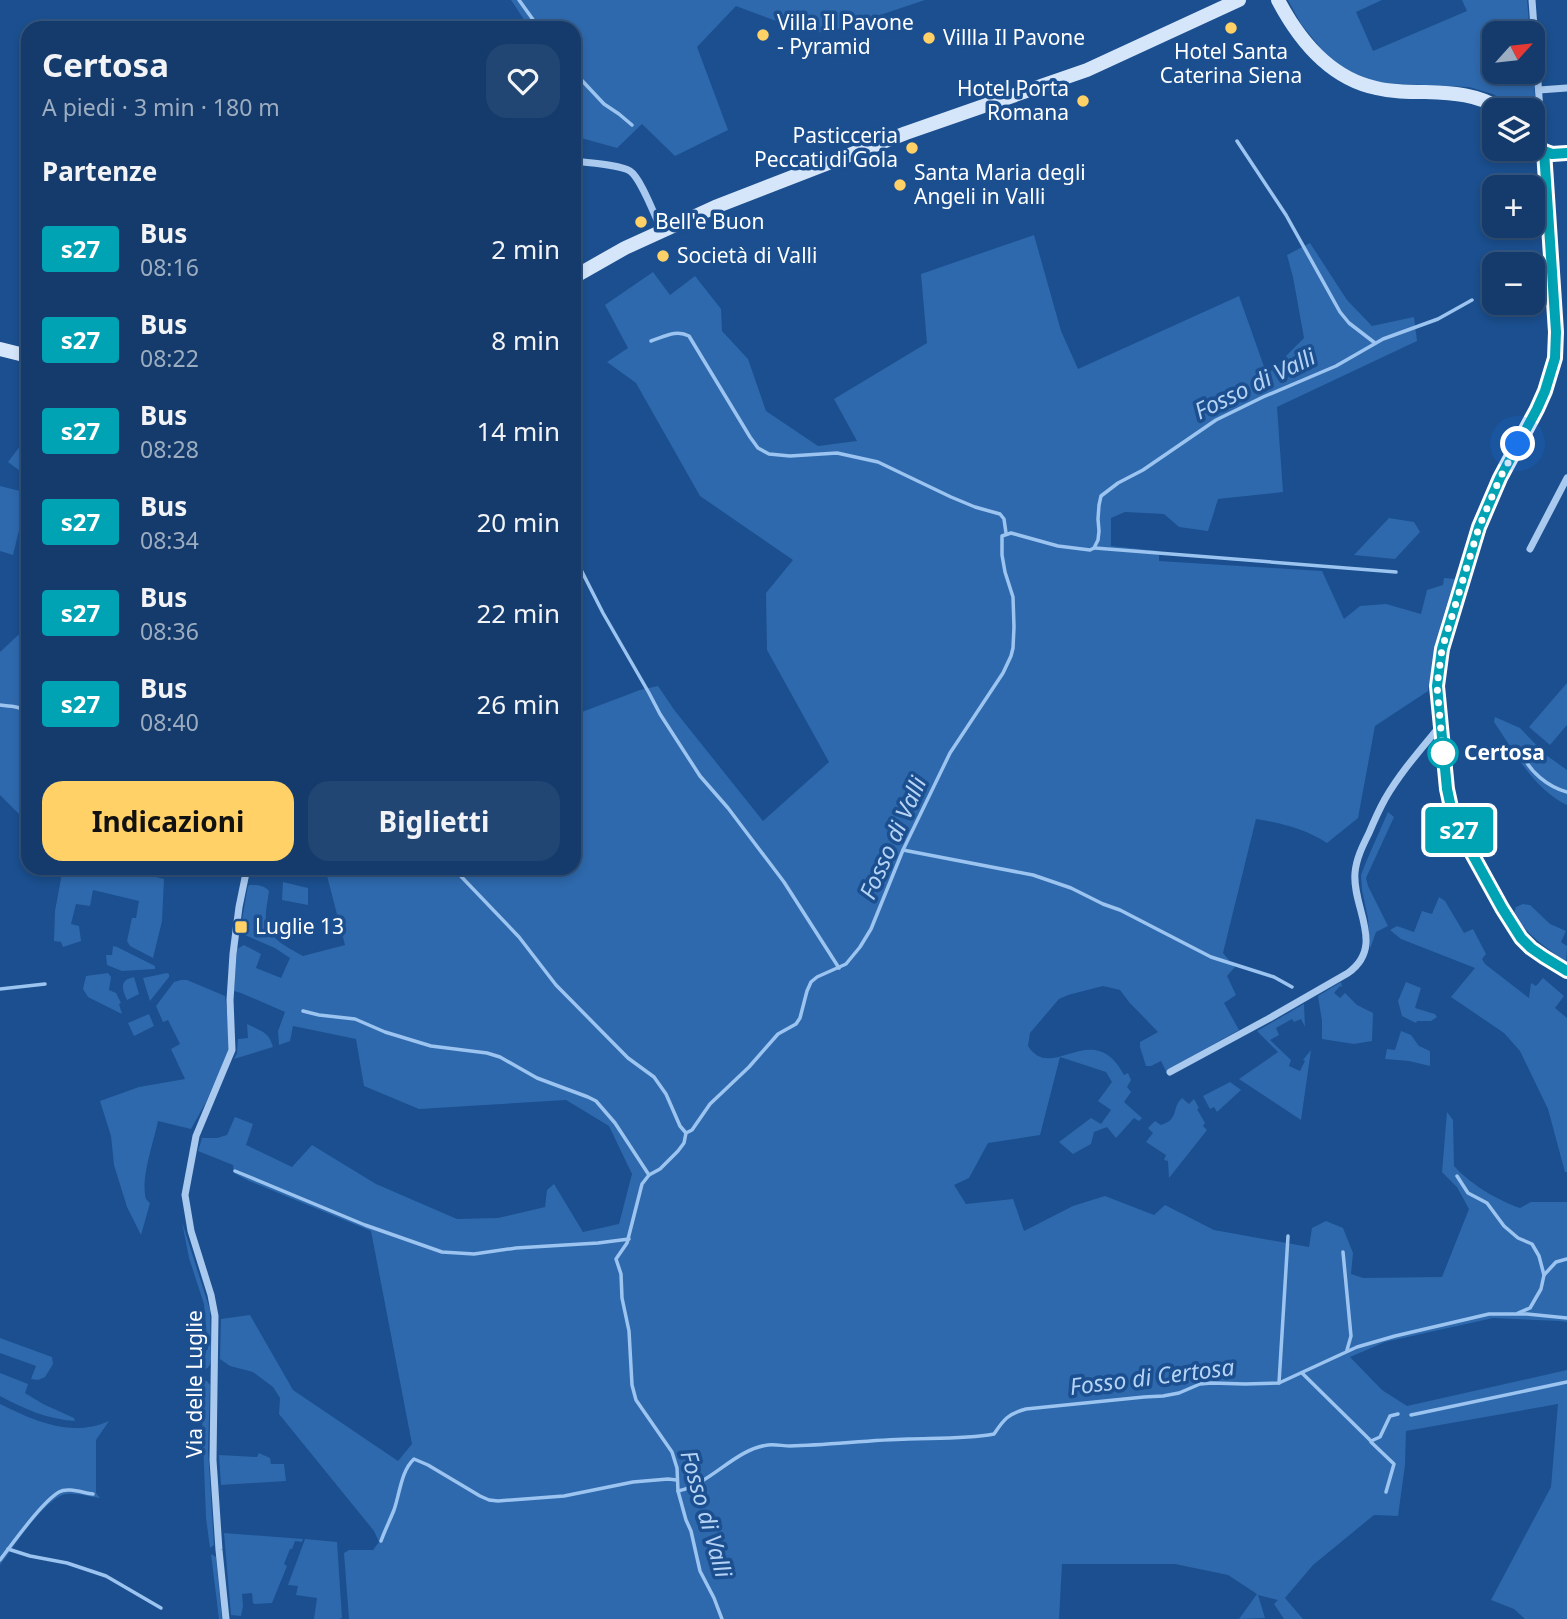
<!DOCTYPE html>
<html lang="it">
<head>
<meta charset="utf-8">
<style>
	body { margin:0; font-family:"Noto Sans",sans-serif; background:#214673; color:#f1f3f6; height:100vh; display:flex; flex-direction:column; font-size:26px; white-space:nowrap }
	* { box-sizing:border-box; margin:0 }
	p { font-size:23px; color:#9dadc1 }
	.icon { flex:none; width:38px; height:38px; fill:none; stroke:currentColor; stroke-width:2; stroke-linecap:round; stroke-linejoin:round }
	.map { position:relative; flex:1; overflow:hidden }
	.details { position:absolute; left:21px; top:21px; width:560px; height:854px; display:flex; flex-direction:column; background:#143b6b; border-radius:21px; box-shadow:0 4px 10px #0003,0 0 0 2px #33557e }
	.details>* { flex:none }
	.badge { padding:0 14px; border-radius:5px; font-size:24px; line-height:46px }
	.needle { width:46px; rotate:63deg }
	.controls { position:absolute; left:1482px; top:21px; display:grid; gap:14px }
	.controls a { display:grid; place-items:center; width:63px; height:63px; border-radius:14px; background:#143b6b; box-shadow:0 4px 10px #0003,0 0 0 2px #33557e; font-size:35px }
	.you { position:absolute; width:35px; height:35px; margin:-18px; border:5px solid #fff; border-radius:50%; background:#1a73e8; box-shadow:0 0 0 10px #1a73e833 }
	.map>.badge { position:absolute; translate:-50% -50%; box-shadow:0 0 0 4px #fff }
	h2 { padding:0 21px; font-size:26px; line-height:63px }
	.round { display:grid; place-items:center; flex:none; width:74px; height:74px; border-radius:21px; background:#214673 }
	.overview { display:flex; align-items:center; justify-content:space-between; height:119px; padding:0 21px }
	h1 { font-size:33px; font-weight:700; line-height:52px }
	.button { display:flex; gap:14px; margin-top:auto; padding:14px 21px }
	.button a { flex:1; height:80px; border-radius:21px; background:#ffd166; color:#111; font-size:28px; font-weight:700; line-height:80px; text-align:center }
	.button a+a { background:#214673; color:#f1f3f6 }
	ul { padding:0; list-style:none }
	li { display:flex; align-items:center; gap:21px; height:91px; padding:0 21px }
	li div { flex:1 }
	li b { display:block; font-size:26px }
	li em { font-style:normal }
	li .badge { min-width:77px; font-weight:700; text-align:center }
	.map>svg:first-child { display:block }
	.green { fill:#2e69ad }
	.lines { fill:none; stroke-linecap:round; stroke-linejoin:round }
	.stream { stroke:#9cc4f0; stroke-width:3.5 }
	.street { stroke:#a9c9ee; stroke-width:7 }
	.secondary { stroke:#d6e6fa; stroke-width:14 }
	.line-casing { stroke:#fff; stroke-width:16 }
	.line { stroke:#00a3b4; stroke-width:10 }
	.walk { stroke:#fff; stroke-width:7; stroke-dasharray:0 12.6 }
	.poi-dot { fill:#ffd166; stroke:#1b4f8f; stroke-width:2.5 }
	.stop-dot { fill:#fff; stroke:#00a3b4; stroke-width:3.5 }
	.labels { text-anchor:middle; stroke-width:7; stroke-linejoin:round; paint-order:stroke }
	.poi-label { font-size:21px; fill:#fff; stroke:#1b4f8f; text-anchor:start }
	.stop-label { font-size:21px; font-weight:bold; fill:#fff; stroke:#1b4f8f; text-anchor:start }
	.street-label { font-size:21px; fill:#fff; stroke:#1b4f8f }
	.water-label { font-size:23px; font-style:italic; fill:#b5d3f5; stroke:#1b4f8f }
</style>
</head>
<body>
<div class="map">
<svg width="1567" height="1619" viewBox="0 0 1567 1619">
	<rect width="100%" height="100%" fill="#1b4f8f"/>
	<g class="green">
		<path d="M511 0H925L838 29 815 33 795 28 736 6 697 47 728 130 675 156 642 124 617 148 574 136V28H524L527 24Z"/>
		<path d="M1288 0H1382L1356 12 1373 51 1467 11 1462 0H1527L1530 33H1494V72H1533V69L1537 125H1533V110H1517L1493 94 1469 87 1381 83 1362 78 1343 68 1328 57 1301 24Z"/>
		<path d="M1034 235 1061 331 1078 369 1239 296 1267 375 1304 338 1293 277 1287 255 1310 243 1347 300 1372 326 1414 317 1417 341 1277 407 1283 492 1218 499 1208 531 1179 527 1164 514 1125 512 1111 518V546L1159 551V561L1322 571 1344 619 1360 606 1386 604 1421 614 1427 590 1443 585 1444 578 1456 579 1435 649 1428 691 1375 726 1358 818 1327 843C1306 829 1281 823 1256 819L1223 953 1235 967 1227 976 1236 995 1224 1003 1239 1030 1166 1071 1161 1061 1151 1066H1146L1140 1047V1042L1158 1032 1129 1002 1120 990 1103 986 1068 995 1059 999 1030 1033 1028 1046C1052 1084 1093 1016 1124 1075L1128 1073 1131 1080 1127 1087 1131 1092 1124 1102 1142 1118 1139 1121 1134 1118 1116 1138 1107 1127 1094 1132 1091 1144 1073 1154 1059 1142 1091 1118 1101 1124 1111 1110 1098 1101 1112 1082 1106 1072 1060 1057 1040 1135 988 1143 969 1178 954 1185 966 1204 1013 1199 1024 1231 1073 1206 1105 1196 1154 1215 1165 1205 1214 1230 1309 1247 1312 1228 1326 1221 1343 1228 1353 1253 1351 1274 1363 1278 1442 1277 1469 1209 1457 1187 1442 1172 1447 1112 1453 1120 1454 1166C1470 1184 1497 1200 1520 1208L1531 1202H1567V1322L1560 1321 1493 1318 1385 1342 1350 1357 1382 1390 1407 1406 1567 1370V1619H1525L1514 1609 1491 1600 1551 1487 1558 1404 1406 1431 1405 1465 1398 1516 1374 1515 1313 1565 1285 1598 1303 1619H1284L1274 1604 1278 1600 1258 1595 1265 1618 1239 1619 1257 1594 1228 1575 1175 1564H1062L1059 1619H349L344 1553 349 1550H373L379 1542 374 1531 279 1414 280 1398 273 1387 253 1372 230 1366 220 1359 221 1319 250 1315 293 1390 398 1461 412 1444 371 1231 249 1181 234 1173 233 1165 198 1151 202 1138H217L227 1135 235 1117 253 1124 246 1145 292 1167 312 1145 376 1184 457 1219 498 1218 545 1207 547 1190 554 1184 583 1232 619 1224 632 1174 609 1126 566 1100 419 1109 364 1086 356 1039 293 1026 290 1041 279 1045 278 1031 285 1012 241 993 234 991 237 949 244 945 261 954 256 968 281 978 290 958 275 948 245 935 241 925 248 886 250 885C257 885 264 885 269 891 268 900 265 911 266 920 268 939 289 948 303 956L345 945 325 868H574V715L640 690 658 686 675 711 763 821 829 762 767 650 766 593 793 560 700 496 636 383 607 362 628 348 605 305 653 272 670 295 695 276 721 309 722 331 748 359 766 411 818 446 857 441 834 399 927 343 921 274Z"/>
		<path d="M28 431V477L8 462 24 441 22 439Z"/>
		<path d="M0 486 28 493 13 555 0 551Z"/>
		<path d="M1389 518 1414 522 1420 532 1395 559 1354 555Z"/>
		<path d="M28 626V823L0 795V652Z"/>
		<path d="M1567 683V725L1550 745 1529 727Z"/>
		<path d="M1495 717 1520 728 1546 755 1567 770V805C1534 790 1514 751 1494 722Z"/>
		<path d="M1388 812 1394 817 1366 878 1368 886 1388 926 1376 932 1370 949 1368 918 1362 890 1361 875 1366 862Z"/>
		<path d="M63 868H120L164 879 162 921 153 958 130 946 127 941 132 918H136L139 901 93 890 90 906 76 904 71 924 79 926 81 941 63 947 61 942 54 941 55 911Z"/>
		<path d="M283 882 308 888V905L282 900Z"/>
		<path d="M1439 897 1445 901 1464 933 1473 929 1486 954 1482 959 1485 964 1529 998 1531 983 1536 986 1543 978 1564 996 1555 1008 1567 1018V1172H1565L1548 1109 1520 1051 1504 1033 1451 997 1475 968 1401 939 1390 930 1397 926 1414 932 1422 911 1432 914Z"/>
		<path d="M1523 904 1530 905 1550 924 1566 931 1561 942 1567 946 1566 962C1546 947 1526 935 1514 913L1516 907Z"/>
		<path d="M113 946 117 947 155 966V969L122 971 107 965 106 955H112Z"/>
		<path d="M108 973 111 977 109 990 116 993 121 1003 119 1004 122 1014 88 997 83 989 86 976Z"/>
		<path d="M167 973 169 974V977L150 1001 143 978Z"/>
		<path d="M134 977 139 994 127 1000C122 989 119 980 134 977Z"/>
		<path d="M181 980H187L225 996 230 1041 229 1051 206 1102 191 1129 158 1121C154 1140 142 1175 145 1194 145 1199 147 1200 150 1203L141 1235 127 1207 114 1165 111 1136 100 1101 139 1087 185 1079 171 1049 180 1044 168 1020 163 1022 156 1006 174 982Z"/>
		<path d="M1341 982 1342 987 1340 986 1334 993 1340 998 1345 993 1357 1005 1373 1013 1372 1041 1354 1044 1322 1039V1021L1318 996Z"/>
		<path d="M1406 982 1421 988 1415 1008 1435 1014 1437 1017 1431 1021H1417L1416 1023 1402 1016 1398 1001Z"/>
		<path d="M1304 1004 1305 1027 1301 1019 1294 1022 1292 1019 1276 1028 1279 1035 1270 1040 1291 1060 1289 1066 1300 1071 1305 1061 1303 1060 1311 1050 1301 1120 1239 1079 1278 1052 1257 1031Z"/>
		<path d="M149 1014 154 1026 134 1036 128 1023Z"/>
		<path d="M247 1024C260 1031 269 1031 273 1047L234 1059 237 1053 238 1039 248 1038Z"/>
		<path d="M1401 1031 1411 1035 1419 1046 1430 1051V1066L1409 1061 1385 1059 1387 1049 1395 1050Z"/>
		<path d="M1230 1082 1241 1090 1217 1112 1214 1107 1210 1109 1203 1096Z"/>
		<path d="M1182 1098 1189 1104 1194 1099 1199 1108 1197 1109 1205 1123 1203 1126 1207 1130 1169 1178 1168 1161 1164 1160 1166 1155 1146 1142 1153 1133 1148 1128 1155 1121 1161 1125C1180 1119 1171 1108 1182 1098Z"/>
		<path d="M182 1222 210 1310 211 1359C210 1368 207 1370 198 1370L203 1365 206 1351 208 1349 204 1304 189 1258Z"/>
		<path d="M0 1338 52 1357 53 1364 45 1377 38 1380 31 1379 36 1366 0 1353Z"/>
		<path d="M0 1373 28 1384 25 1393 43 1404 74 1418 75 1421C47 1419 24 1409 0 1396Z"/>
		<path d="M198 1378 207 1381 210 1385 208 1450 214 1545 210 1548 206 1518 201 1388 197 1385Z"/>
		<path d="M0 1404C35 1421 71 1438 109 1421L96 1440V1493L100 1498C90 1497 77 1493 67 1494 47 1495 12 1549 0 1565Z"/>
		<path d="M259 1453 270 1458 271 1464H284L286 1481 221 1485 219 1455 257 1457Z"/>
		<path d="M224 1533 303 1539 302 1542 295 1541 292 1549H290L284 1564 287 1566 272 1603 255 1604 253 1603 252 1593 242 1594 243 1606 241 1616 231 1615Z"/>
		<path d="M305 1539 337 1542 342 1618 339 1619H314L317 1598 296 1595 298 1586 288 1585Z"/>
		<path d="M211 1554 216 1557 222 1619H219Z"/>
	</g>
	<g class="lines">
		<g class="stream">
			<path d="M519 0 539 28"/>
			<path d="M574 72 604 104 619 114 632 125"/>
			<path d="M1237 141 1286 215 1340 312 1349 323 1375 343"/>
			<path d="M651 341C664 337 676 329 689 336L750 437 758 448 769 454 790 456 837 453 878 462 951 497 975 507 1000 514 1004 519 1006 533"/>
			<path d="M1095 548 1396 572"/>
			<path d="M574 556 603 613 649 693 660 714 700 776 728 808 784 882 839 968"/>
			<path d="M0 705C9 706 21 706 28 713"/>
			<path d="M1522 754C1530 772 1548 787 1567 792"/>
			<path d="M903 850 1033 875 1071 888 1103 904 1120 910 1211 957 1274 977 1292 987"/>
			<path d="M453 868 519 937 556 985 628 1058 654 1077 666 1094 680 1126 686 1133"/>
			<path d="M0 989 45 984"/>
			<path d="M303 1011 319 1015 355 1019 385 1032 431 1046 487 1053 500 1057 537 1078 588 1097 596 1101 615 1123 649 1175"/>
			<path d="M235 1171 365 1225 442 1252 474 1254 516 1248 598 1243 629 1239"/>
			<path d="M1457 1176 1468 1193 1487 1203 1504 1226 1518 1238 1532 1244 1539 1256 1544 1275 1541 1289 1530 1308 1518 1313"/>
			<path d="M1343 1252 1351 1336 1347 1350"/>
			<path d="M1544 1275 1556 1262 1567 1259"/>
			<path d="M1302 1373 1371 1441 1380 1437 1390 1416 1398 1414"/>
			<path d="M1279 1383 1288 1236"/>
			<path d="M1411 1415 1567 1382"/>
			<path d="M1371 1442 1394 1464 1386 1492"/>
			<path d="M678 1491C711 1484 735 1449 768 1445 775 1444 783 1446 790 1446 829 1445 869 1440 908 1439 937 1438 966 1439 994 1434 1004 1419 1008 1414 1026 1409L1144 1397 1163 1396 1179 1393 1200 1384 1212 1383 1245 1384 1279 1383 1357 1347 1395 1336 1489 1314H1527L1567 1318"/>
			<path d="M381 1541C385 1530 390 1520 394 1510 400 1493 401 1471 414 1459L428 1465 480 1496 489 1500 498 1501 564 1496 633 1482 668 1479 677 1480"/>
			<path d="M8 1549 30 1556 67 1563 106 1576 161 1608"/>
			<path d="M0 1560C13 1543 42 1502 59 1492 68 1487 83 1493 93 1494"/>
			<path d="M722 1619 714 1598 700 1571 691 1531 686 1520 678 1491 677 1468 672 1452 636 1400 632 1385 629 1331 622 1298 621 1274 616 1259 627 1243 642 1184 649 1175 660 1169 678 1151 684 1143 686 1133 692 1130 710 1104 749 1067 778 1034 796 1024 800 1018 807 991 811 982 817 977 846 964 860 947 871 929 903 850 950 753 1003 673 1011 656 1013 648 1014 627 1013 597 1005 572 1002 555V536L1011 533 1058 546 1090 550 1094 548 1098 540 1099 531 1098 519 1099 505 1101 496 1118 483 1143 470 1216 420 1263 397 1336 366 1383 339 1438 319 1472 300"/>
		</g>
		<g class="street">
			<path d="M1532 0 1556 332 1555 358 1545 391 1537 409 1500 478 1479 527 1442 649 1437 686 1447 789 1454 821 1502 908 1521 938 1543 957 1567 971"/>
			<path d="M1539 90 1567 88"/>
			<path d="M574 161C587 163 619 164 630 171 641 178 655 217 662 231"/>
			<path d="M1530 549 1567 478"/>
			<path d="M1170 1072 1268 1019 1348 973C1386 946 1352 908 1355 873 1356 859 1363 845 1369 833 1374 821 1379 810 1385 799 1400 773 1421 749 1440 726"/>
			<path d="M226 1619 219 1550 213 1460 215 1316 211 1295 191 1231 185 1195 196 1136 232 1050 230 1000 233 954 239 907 247 868"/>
		</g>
		<g class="secondary">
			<path d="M1278 0C1299 40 1329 78 1376 88 1392 92 1408 92 1425 92 1453 93 1478 94 1503 110"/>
			<path d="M1533 140C1545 153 1550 155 1567 153"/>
			<path d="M574 277 625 248 715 207 906 133 1087 70 1239 0"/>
			<path d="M0 349 28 356"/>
		</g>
	</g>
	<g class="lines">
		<g class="line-casing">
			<path id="line" d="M1567 153 1552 154 1544 151 1556 332 1555 358 1545 391 1537 409 1500 478 1479 527 1442 649 1437 686 1447 789 1454 821 1502 908 1521 938 1531 948 1544 957 1567 971"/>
		</g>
		<use href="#line" class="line"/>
		<path class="walk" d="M1443 753 1437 686 1442 649 1479 527 1500 478 1518 444"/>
	</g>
	<g class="poi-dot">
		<circle cx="1231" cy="28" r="7"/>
		<circle cx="763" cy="35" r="7"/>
		<circle cx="929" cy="38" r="7"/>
		<circle cx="1083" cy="101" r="7"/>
		<circle cx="912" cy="148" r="7"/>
		<circle cx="900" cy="185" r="7"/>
		<circle cx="641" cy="222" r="7"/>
		<circle cx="663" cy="256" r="7"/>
		<rect x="234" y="920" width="14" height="14" rx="3.5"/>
	</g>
	<circle class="stop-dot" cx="1443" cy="753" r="14"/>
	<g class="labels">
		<g class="poi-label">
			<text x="777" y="30">Villa Il Pavone<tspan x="777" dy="24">- Pyramid</tspan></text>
			<text x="943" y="45">Villla Il Pavone</text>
			<text x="1231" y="59" text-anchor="middle">Hotel Santa<tspan x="1231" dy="24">Caterina Siena</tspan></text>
			<text x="1069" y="96" text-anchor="end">Hotel Porta<tspan x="1069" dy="24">Romana</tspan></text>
			<text x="898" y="143" text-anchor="end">Pasticceria<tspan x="898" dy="24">Peccati di Gola</tspan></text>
			<text x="914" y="180">Santa Maria degli<tspan x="914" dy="24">Angeli in Valli</tspan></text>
			<text x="655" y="229">Bell'e Buon</text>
			<text x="677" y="263">Società di Valli</text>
			<text x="255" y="934">Luglie 13</text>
		</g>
		<g class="stop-label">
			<text x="1464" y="760">Certosa</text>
		</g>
		<g class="street-label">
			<text transform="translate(195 1384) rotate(-90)" y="7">Via delle Luglie</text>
		</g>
		<g class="water-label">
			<text transform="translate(1255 384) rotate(-26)" y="8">Fosso di Valli</text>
			<text transform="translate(893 838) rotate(-66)" y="8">Fosso di Valli</text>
			<text transform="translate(1152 1377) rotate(-7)" y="8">Fosso di Certosa</text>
			<text transform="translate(706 1514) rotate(74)" y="8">Fosso di Valli</text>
		</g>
	</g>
</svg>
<div class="controls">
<a><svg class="needle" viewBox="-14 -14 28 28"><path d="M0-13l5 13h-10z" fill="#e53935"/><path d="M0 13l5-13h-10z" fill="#9dadc1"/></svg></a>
<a><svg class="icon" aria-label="layers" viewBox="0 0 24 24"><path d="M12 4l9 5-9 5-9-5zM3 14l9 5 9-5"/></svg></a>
<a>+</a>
<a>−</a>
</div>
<div class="you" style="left:1518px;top:444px"></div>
<b class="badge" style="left:1459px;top:830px;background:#00a3b4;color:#fff">s27</b>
<section class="details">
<div class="overview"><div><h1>Certosa</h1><p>A piedi · 3 min · 180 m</p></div><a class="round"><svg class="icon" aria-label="heart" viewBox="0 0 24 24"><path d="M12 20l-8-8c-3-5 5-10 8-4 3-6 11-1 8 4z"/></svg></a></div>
<h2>Partenze</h2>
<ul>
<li><span class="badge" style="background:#00a3b4;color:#fff">s27</span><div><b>Bus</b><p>08:16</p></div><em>2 min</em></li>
<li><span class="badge" style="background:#00a3b4;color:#fff">s27</span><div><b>Bus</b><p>08:22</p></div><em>8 min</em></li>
<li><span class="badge" style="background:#00a3b4;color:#fff">s27</span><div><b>Bus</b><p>08:28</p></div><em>14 min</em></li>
<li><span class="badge" style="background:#00a3b4;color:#fff">s27</span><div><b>Bus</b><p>08:34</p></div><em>20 min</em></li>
<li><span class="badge" style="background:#00a3b4;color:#fff">s27</span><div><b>Bus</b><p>08:36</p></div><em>22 min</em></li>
<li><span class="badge" style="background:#00a3b4;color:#fff">s27</span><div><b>Bus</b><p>08:40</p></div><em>26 min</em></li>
</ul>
<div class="button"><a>Indicazioni</a><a>Biglietti</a></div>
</section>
</div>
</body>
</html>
